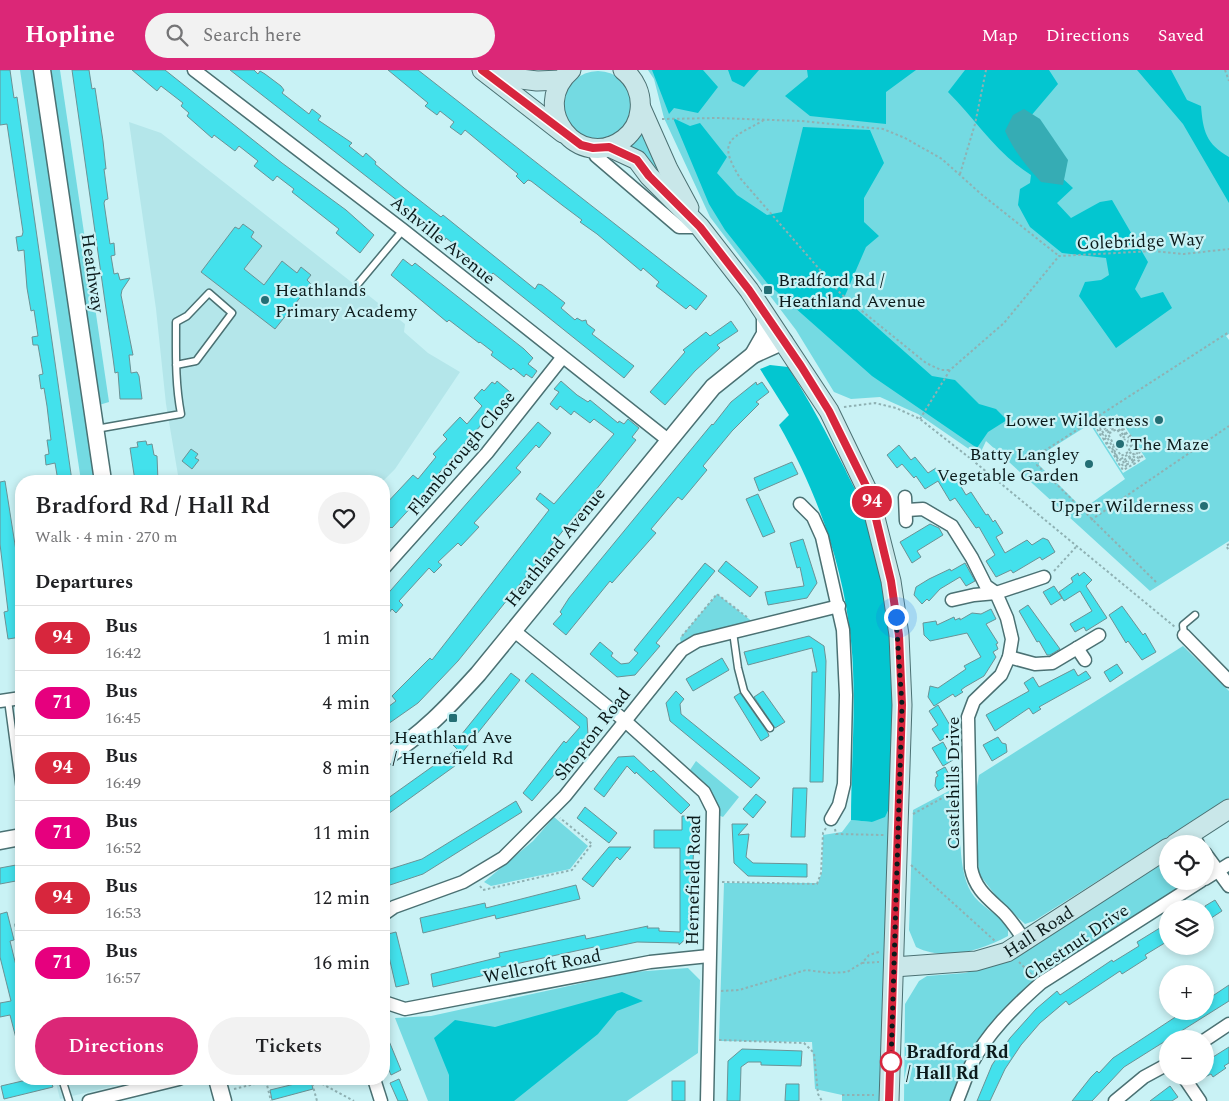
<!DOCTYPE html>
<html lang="en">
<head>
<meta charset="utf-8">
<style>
	body { margin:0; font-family:Spectral,serif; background:#f2f2f2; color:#202124; height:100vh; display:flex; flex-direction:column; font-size:19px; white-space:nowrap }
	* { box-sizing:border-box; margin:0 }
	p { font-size:16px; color:#757577 }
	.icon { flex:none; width:28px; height:28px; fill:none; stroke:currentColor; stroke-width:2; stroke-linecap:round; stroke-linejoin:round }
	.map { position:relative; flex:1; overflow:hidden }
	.panel { position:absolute; left:15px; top:405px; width:375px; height:610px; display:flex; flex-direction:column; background:#fff; border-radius:20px; box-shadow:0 2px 8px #0003 }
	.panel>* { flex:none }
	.badge { padding:0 10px; border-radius:16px; font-size:18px; line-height:32px }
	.controls { position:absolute; left:1159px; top:765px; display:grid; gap:10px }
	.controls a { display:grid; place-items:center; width:55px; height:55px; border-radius:50%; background:#fff; box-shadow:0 2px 8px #0003; font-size:25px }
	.you { position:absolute; width:25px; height:25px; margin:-12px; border:4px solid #fff; border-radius:50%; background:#1a73e8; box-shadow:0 0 0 8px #1a73e833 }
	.map>.badge { position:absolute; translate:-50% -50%; box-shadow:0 0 0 2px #fff }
	h2 { padding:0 20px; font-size:19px; line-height:45px }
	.round { display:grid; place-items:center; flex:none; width:52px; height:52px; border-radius:26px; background:#f2f2f2 }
	.overview { display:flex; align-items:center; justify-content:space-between; height:85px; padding:0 20px }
	h1 { font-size:24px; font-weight:600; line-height:38px }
	.cta { display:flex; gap:10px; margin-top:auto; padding:10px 20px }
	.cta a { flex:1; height:58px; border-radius:30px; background:#db2777; color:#fff; font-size:20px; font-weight:600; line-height:58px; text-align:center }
	.cta a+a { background:#f2f2f2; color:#202124 }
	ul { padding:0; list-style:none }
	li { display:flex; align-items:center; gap:15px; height:65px; padding:0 20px; border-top:1px solid #e0e0e0 }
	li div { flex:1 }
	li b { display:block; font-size:19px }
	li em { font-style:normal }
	li .badge { min-width:55px; font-weight:700; text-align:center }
	header { display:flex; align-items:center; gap:30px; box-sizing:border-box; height:70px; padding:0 25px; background:#db2777; color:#fff }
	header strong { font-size:24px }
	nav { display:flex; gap:28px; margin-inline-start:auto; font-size:18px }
	.search { width:350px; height:45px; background:#f2f2f2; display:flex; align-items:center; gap:12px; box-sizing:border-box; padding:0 18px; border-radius:28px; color:#757577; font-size:19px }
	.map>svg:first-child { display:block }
	.built { fill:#b4e6ea }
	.green { fill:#74dae2; fill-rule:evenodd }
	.forest { fill:#03c6d0 }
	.water { fill:#36acb4 }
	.building { fill:#43e1ec; stroke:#6b9295 }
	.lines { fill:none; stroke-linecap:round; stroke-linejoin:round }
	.service-casing { stroke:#4b7173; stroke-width:9 }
	.minor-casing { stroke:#4b7173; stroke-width:15 }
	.tertiary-casing { stroke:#4b7173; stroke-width:19 }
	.secondary-casing { stroke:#4b7173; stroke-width:21 }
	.path { stroke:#8fb1b3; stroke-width:2; stroke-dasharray:2.5 2.5; stroke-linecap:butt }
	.service { stroke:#fff; stroke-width:6 }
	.minor { stroke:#fff; stroke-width:12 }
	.tertiary { stroke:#fff; stroke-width:16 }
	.secondary { stroke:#c9e7e9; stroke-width:19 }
	.line-casing { stroke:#fff; stroke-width:11 }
	.line { stroke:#d7263d; stroke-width:8 }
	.walk { stroke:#0b1a1b; stroke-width:5; stroke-dasharray:0 9 }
	.poi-dot { fill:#236e74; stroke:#c9f2f5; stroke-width:2 }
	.stop-dot { fill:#fff; stroke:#d7263d; stroke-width:2.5 }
	.labels { text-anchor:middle; stroke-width:4.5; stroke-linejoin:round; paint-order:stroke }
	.street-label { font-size:18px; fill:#0b1a1b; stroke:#c9f2f5 }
	.poi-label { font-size:18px; fill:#0b1a1b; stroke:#c9f2f5; text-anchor:start }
	.stop-label { font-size:18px; font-weight:bold; fill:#0b1a1b; stroke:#c9f2f5; text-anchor:start }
</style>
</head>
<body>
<header>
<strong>Hopline</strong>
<div class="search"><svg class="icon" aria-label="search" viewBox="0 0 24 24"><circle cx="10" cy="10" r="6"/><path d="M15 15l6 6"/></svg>Search here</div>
<nav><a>Map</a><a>Directions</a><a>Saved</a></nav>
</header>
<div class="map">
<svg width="1229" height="1031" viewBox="0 0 1229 1031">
	<rect width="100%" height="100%" fill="#c9f2f5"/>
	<g class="built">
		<path d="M129 52 161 63 405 254 404 262 428 283 460 302 395 399 383 411H179L166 334 156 239Z"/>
		<path d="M55 1009H126V1013L60 1029Z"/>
	</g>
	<g class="green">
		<path d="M20 0H35L96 411H81Z"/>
		<path d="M49 0H60L109 332 99 335Z"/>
		<path d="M648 0H1229V264L1226 266 1229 270V471L1150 521 986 371 979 386 918 344 880 327 851 329 834 322 796 260 710 147 664 48 654 9ZM1117 344 1146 389 1123 403 1095 359ZM1090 354 1125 409 1083 439 1039 395V386Z"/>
		<circle cx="598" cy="35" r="34"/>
		<path d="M645 57 653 77 657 100 653 101 630 77Z"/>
		<path d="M717 524 758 556 682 580 680 568Z"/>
		<path d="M1183 576 1229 621V728L1034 851 1025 854 999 830 979 804 974 733 979 705Z"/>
		<path d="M696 691 739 727 723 747 718 745 714 727 690 700Z"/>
		<path d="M960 715C961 745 956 796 971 822 980 837 997 843 1008 855V866C982 880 945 892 916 877L909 860 913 740Z"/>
		<path d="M892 732 883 1031H842V1025L815 1019 812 972 719 971 724 813H818L822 802 823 765 842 762 851 750 872 752Z"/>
		<path d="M554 747 588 776 570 799 491 816 484 812 533 771Z"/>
		<path d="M1167 791 1168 811H1190L1026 919 953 1031H904L905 934 919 911 927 906 965 903 991 896 1030 876Z"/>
		<path d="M688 898 700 910 698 983 627 1031H428L395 948 431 946 633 902Z"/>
	</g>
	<g class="forest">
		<path d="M652 0H703L718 17 698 43 674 38 669 44Z"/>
		<path d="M728 0H759L744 17 732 11Z"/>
		<path d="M807 0H916L886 22V54L810 46 785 26 808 7Z"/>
		<path d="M965 0H1049L1058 14 1030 47 1045 92 1073 118 1057 133 1071 148 1100 132 1112 130 1148 192 1135 219 1141 228 1163 222 1172 238 1116 278 1079 226 1085 212 1101 210 1109 205 1106 188 1062 183 1030 157 1018 135 1020 119 1030 113 1031 105C997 84 976 50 948 22Z"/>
		<path d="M1137 0H1171L1187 30 1201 36C1203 61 1206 74 1229 87V133L1183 54Z"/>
		<path d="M673 48 690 56 700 53 727 87 717 103 737 125 767 145 782 142 803 57 870 60 884 93 864 128V152L879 166 866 177 844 228 932 306 955 310 979 334 996 339 1007 350 988 362 977 378 872 306 767 213 725 160 709 134Z"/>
		<path d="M770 295 788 297C809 330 827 364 845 399 851 413 860 426 864 440 897 535 893 633 892 732L885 747 872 752 851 750C851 692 857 629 851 571 843 494 817 422 779 355L789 345 760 299Z"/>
		<path d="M622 922 643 931 617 941 598 964 514 1031H449V1005L434 968 455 950 495 957Z"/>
	</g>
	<path class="water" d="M1024 39 1040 49 1068 90 1063 115 1041 112C1026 96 1014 81 1005 61L1013 45Z"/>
	<g class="building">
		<path d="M0 0H10L14 28 17 27 72 411H58L55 393 46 395 45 385 49 384 47 370H51L47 336 44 318 41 319 39 305 43 304 38 275H33L32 267 38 266 34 240 31 241 27 218 24 180 18 181 16 167 22 166 23 162 7 54 0 55Z"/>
		<path d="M72 0H89L92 19 95 18 103 71 106 99H104L108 129 105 130 104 133 110 174 114 173 115 185 111 186 114 204 118 203 120 210 130 208 122 220 121 225 133 285H129L131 303 137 302 139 306 142 329H120L118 302 115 303 113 288Z"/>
		<path d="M132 0H165L282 93 346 140 374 165 360 183 336 163 339 159 292 122 294 119 277 106 273 111 254 96 258 91 239 76 235 81 214 65 212 68 187 46 189 43 181 36 183 33 161 16 157 21Z"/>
		<path d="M230 0H254L258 4 260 1 265 4 281 16 284 20 282 23 309 44 312 39 321 46 318 50 352 73 349 76 363 87 366 83 376 92 375 94 404 118 441 147 443 145 535 219 538 214 542 215 565 233 561 238 575 250 577 248 582 251 586 250 587 254 595 260 592 264 634 296 624 308 493 203 491 205 459 178 446 168 445 170 438 164 439 163Z"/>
		<path d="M388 0H418L707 226 696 240 690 235 686 239 656 216 659 212 643 198 641 201 597 164 580 152 582 150 562 135 531 111 528 110 524 114 516 106 518 104 465 60 461 65 450 57 454 52 440 41 437 45 425 36 428 33Z"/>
		<path d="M243 154 254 162 251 167 262 176 244 199 264 215 282 191 297 203 301 197 311 205 307 210 311 214 275 259 201 202 235 157 239 159Z"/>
		<path d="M403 189 412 196 415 193 524 279 533 288 528 294 537 301 532 308 526 304 524 307 513 298 511 300 491 285 493 282 480 272 479 273 449 250 447 252 391 205Z"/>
		<path d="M731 251 738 261 717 275 720 278 695 301 665 335 650 322 685 282 683 280 706 262 710 266Z"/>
		<path d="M497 311 510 322 440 402 428 419 392 458 391 457 384 464V436L413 405 418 409 436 387 433 384 447 369 443 365 460 347 467 354 482 336 474 328 482 319 484 321 492 312 495 314Z"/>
		<path d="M561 311 577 325 588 332 590 330 618 353 619 351 624 354 628 349 639 358 632 367 636 370 458 591 418 633 388 654 384 648V640L396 631 392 626 430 588 432 590 549 440 536 429 540 423 554 434 614 364 594 349 590 353 574 341 571 345 560 336 557 340 550 334 559 322 554 319Z"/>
		<path d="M756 312 757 315 762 312 769 322 756 332 759 334 732 361 703 396 707 400 682 430 678 427 651 459 656 463 612 513 610 511 566 565 553 554 562 544 560 542 569 528 712 354 713 355 731 332Z"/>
		<path d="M538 352 551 363 539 378 536 375 516 398 521 402 474 453 479 457 461 476 458 473 438 492 442 495 434 503 429 498 399 531 403 535 396 543 392 539 384 549V528Z"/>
		<path d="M146 371 147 375 152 374 154 385 157 386 158 411H135L130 378 138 377 137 372Z"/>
		<path d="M899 375 911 390 915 387 928 403 936 398 942 407 948 403 954 412 957 410 966 425 971 422 986 445 988 444 993 452 995 450 1003 463 996 467 1005 483 1027 470 1032 475 1043 468 1048 470 1055 482 1042 490 1040 487 1013 503 1011 500 996 507 986 491 995 485 979 457 976 458 955 428 950 431 938 411 925 419 916 406 914 408 902 394 897 398 887 385Z"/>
		<path d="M191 379 198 384 195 388 199 390 192 399 182 391Z"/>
		<path d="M792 392 798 404 759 421 754 408Z"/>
		<path d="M5 411 19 500 16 501 20 530H16L21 564V567L8 569 4 542 8 541 0 474V412Z"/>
		<path d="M758 424 775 462 763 467 746 429Z"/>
		<path d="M930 454 939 458 943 465 917 481 921 487 912 493 900 472Z"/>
		<path d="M803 469 817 513 807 528 768 535 765 522 804 516 800 497 797 498 790 473Z"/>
		<path d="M726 491 758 517 750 527 718 501Z"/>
		<path d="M705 493 715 501 656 573 660 576 635 605 617 607 590 584 600 572 613 583 611 586 621 594 629 593 638 583 634 580Z"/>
		<path d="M965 493 975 511 966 516 960 507 940 519 929 531 927 529 922 534 914 525 916 517 929 509 950 499 951 501Z"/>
		<path d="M1084 502 1092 510 1086 516 1107 548 1086 561 1084 557 1075 562 1070 554 1092 541 1080 521 1064 531 1059 522 1073 512 1071 508 1078 503 1079 506Z"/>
		<path d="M1054 516 1062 528 1051 535 1043 522Z"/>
		<path d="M1028 535 1060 579 1050 585H1047L1039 571 1037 572 1019 541Z"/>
		<path d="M1122 536 1143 565 1145 563 1156 582 1142 590 1128 571 1126 573 1109 545Z"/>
		<path d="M991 539 996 549 986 554 998 573 996 574 998 579 993 582 996 587 984 606 965 617 961 620 963 622 955 627 953 624 934 636 928 627 930 616 938 618 966 599 964 596 981 587 967 563 930 571 924 565 923 553 936 551 937 555 954 547 955 550 960 548V550L972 543 981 544Z"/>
		<path d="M809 566 824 576 826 591 823 712H810L812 602H817L812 578 748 595 744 582Z"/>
		<path d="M722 588 729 600 693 621 686 609Z"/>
		<path d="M1117 594 1123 603 1110 612 1104 602Z"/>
		<path d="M1074 599 1078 606 1086 601 1091 608 1039 637 1041 639 1033 644 1029 638 995 661 986 645 1029 621 1024 613 1033 607 1039 617Z"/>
		<path d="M511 603 520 610 457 689 459 693 388 744 384 739V731L457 679 453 675Z"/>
		<path d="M532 603 587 648 588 665 532 731 523 723 564 671 566 673 580 657 525 611Z"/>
		<path d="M676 621 684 629 680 634 681 644 760 708 751 718 670 651 666 633Z"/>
		<path d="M763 621 785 652 775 658 754 627Z"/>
		<path d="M740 623 768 663 769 666 761 671 734 627Z"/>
		<path d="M938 635 954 662 940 671 932 659 938 655 929 641Z"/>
		<path d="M998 667 1002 673 1006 674 1007 682 992 691 983 675Z"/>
		<path d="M943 672 953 690 943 696 932 678Z"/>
		<path d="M634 686 651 702 653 700 690 735 681 744 636 702 635 704 627 696 604 727 594 719 618 687Z"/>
		<path d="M945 697 953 712 938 721 935 716 936 707 938 706 936 702Z"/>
		<path d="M793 718H807L805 767H791Z"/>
		<path d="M756 724 766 732 753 748 743 739Z"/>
		<path d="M516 731 522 742 423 804 384 817V801L422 789Z"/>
		<path d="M585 737 617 763 609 773 577 748Z"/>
		<path d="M682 746H695L691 840 692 863 679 875V873L637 872 595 881 594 877 497 898 498 902 433 917 431 904 500 887 499 883 585 865 586 869 648 856 647 858H659V861L680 862V778H654V760H682Z"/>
		<path d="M732 754H748L738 765 749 764 746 787 753 793 807 794V807L748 806 734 793Z"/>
		<path d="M609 777H631L620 790 617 787 593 817 582 809Z"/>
		<path d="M16 795 17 798 21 797V810L0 814V798Z"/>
		<path d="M576 815 580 829 496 849 495 845 423 863 420 848 485 833 486 838Z"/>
		<path d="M1215 830 1222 841 1205 852V836Z"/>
		<path d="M7 842 14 870 10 871 21 916V976H18L10 945 0 947V933L11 931 0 887V844Z"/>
		<path d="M1168 853V871L1145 885 1147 888 1122 904 1120 901 1069 935 1066 931 1040 953 1021 975 1005 999 990 1031H977L992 995 1010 968 1036 939 1057 921 1060 925 1112 890 1113 892 1139 876 1137 872Z"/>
		<path d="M396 862 409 914 396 917 384 865Z"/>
		<path d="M1229 915V931L1124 997 1092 1031H1072L1091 1007 1097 1001 1099 1003 1113 988 1180 944 1187 941H1205V931Z"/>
		<path d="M384 959 401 1000 391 1005 384 988Z"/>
		<path d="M1229 977V993L1224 996 1226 998 1213 1007 1211 1004 1205 1007V992Z"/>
		<path d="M742 979 802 981 801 996 761 995V992H748L741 997 740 1031H727L728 991Z"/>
		<path d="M31 1009H50L53 1017 4 1029 1 1016Z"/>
		<path d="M399 1009 408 1031H398L390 1013Z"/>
		<path d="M311 1010 313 1019 272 1030 270 1020Z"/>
		<rect x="672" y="1011" width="13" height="20"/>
		<path d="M786 1014H799V1031H785Z"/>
		<path d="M1170 1016 1178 1027 1172 1031H1150Z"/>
	</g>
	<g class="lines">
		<g class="service-casing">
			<g id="service">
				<path d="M357 215 403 160"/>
				<path d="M96 359 181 344C175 313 176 283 176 252L187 246 209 223 232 243 196 291 176 295"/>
				<path d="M733 562 738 598 744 621 770 658"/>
				<path d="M1184 565 1183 555 1195 545"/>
				<path d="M8 630 20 720"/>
				<path d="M21 852 19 855 21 862"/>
				<path d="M62 1009 69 1031"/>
				<path d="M286 1010 288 1009"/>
			</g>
		</g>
		<g class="minor-casing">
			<g id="minor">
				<path d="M194 0 403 160 668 370"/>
				<path d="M593 78 596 86 679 157H700"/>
				<path d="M905 427 906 451"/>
				<path d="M800 434 813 447 822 467 843 560 846 625 844 714 839 735 831 749"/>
				<path d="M907 440 923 439 952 456 972 488 986 516 996 523 1007 548 1012 569 1009 587 1001 605 974 631 968 647 971 798C975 819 988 828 1003 842 1011 850 1018 861 1025 871"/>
				<path d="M384 498 487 383 562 288"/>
				<path d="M952 530 974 525 996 523 1044 507"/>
				<path d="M513 560 624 650 704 722 713 740 707 1031"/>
				<path d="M1184 565 1229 611"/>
				<path d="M1077 578 1085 590"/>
				<path d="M1009 587 1035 594 1052 593 1099 565"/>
				<path d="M0 631 21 628"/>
				<path d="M1191 763 1198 774"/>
				<path d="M1205 783 1229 816"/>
				<path d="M1205 809 1229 794"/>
				<path d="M384 844 394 837 463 812 503 788 565 726 682 580 697 571 839 536"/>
				<path d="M384 932 405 939 650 892 709 886"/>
				<path d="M1205 970 1229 954"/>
				<path d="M1183 1006 1200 1031"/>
				<path d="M374 1009 381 1031"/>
				<path d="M89 1031 179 1009"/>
				<path d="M957 1031C962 1019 966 1007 971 995 987 963 1015 936 1041 913L1201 811"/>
				<path d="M1115 1031 1144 1007 1168 994"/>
			</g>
		</g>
		<g class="tertiary-casing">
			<g id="tertiary">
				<path d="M42 0 103 411"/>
				<path d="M753 285 765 264V244"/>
				<path d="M384 688C421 666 449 636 478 604L713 317 753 285 784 271"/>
				<path d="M0 771 21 767"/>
				<path d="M217 1009 223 1031"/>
			</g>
		</g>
		<g class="secondary-casing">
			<g id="secondary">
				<path d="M482 0 563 63"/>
				<path d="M571 0C527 38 579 103 624 69 633 62 639 51 640 40 642 24 635 9 623 0"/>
				<path d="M489 5 537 11 561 10"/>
				<path d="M641 38 668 99 689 138"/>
				<path d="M609 77 637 90 649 106 700 157 749 220 829 341 869 424 891 511 899 565 902 635 889 1031"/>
				<path d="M1175 774 1229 739"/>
				<path id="s1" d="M894 897 976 891 1007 882 1168 778"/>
			</g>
		</g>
		<g class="path">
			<path d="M1225 0 1229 11"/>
			<path d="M662 49 718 48 801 51 883 59 905 68 942 89 981 124 1059 186"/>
			<path d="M764 50C731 69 716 69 740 108L841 224 926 293 941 300H950"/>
			<path d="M960 104 975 54 986 0"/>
			<path d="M844 337 875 333 896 338 920 349 971 389 1175 557"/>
			<path d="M920 349 950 300 1004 253 1059 186 1154 181 1184 184 1229 179"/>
			<path d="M1111 355 1116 354 1106 361 1107 363 1117 356 1123 365"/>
			<path d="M1106 358 1102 361 1106 366 1103 368 1109 378"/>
			<path d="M1131 365 1129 367 1143 388"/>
			<path d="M1119 373 1129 367 1116 347 1107 353 1108 354 1097 359 1101 366 1103 365 1100 360 1116 350 1126 366 1122 368 1117 359 1108 364 1114 375 1112 376 1107 367 1105 369 1118 392 1121 389 1125 394H1129L1124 397 1121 393 1119 394 1123 400 1132 395 1133 391 1134 394 1141 389 1127 368"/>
			<path d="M1112 378 1118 389 1113 377 1115 376 1121 386 1130 381 1125 372"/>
			<path d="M1121 389 1133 381"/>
			<path d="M1124 390 1135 383 1127 370"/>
			<path d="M1133 391 1138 388 1135 384"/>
			<path d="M1125 392 1133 386 1135 388 1128 392"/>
			<path d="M1091 450 1229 356"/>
			<path d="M1229 474 1226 476 1229 480"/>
			<path d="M1054 501 1076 477"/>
			<path d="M1156 512 1037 395 1039 391 1038 385 1229 262"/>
			<path d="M682 566 717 524 747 547"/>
			<path d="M913 744 957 720"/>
			<path d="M835 759 836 764 884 765"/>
			<path d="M911 795 995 871"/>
			<path d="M722 812 817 814 821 803 823 763 826 758"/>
			<path d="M480 816 483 820 572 800 592 774 560 748"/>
			<path d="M1019 892 1033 906"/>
			<path d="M862 893 879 892"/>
			<path d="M721 921 739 920 806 900 830 903 847 902 862 893 869 885 879 882"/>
			<path d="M719 970 804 973 814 983 818 1024 822 1031"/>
			<path d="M311 1009 317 1031"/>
			<path d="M313 1009 354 1031"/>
			<path d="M266 1011 271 1031"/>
			<path d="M234 1019 275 1009"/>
			<path d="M842 1025H874"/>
		</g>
		<use href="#service" class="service"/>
		<use href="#minor" class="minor"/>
		<use href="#tertiary" class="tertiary"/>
		<use href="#secondary" class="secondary"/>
	</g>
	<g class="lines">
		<g class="line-casing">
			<path id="line" d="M482 0 581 75 593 78 609 77 637 90 649 106 700 157 749 220 801 296 829 341 870 424 891 511 899 565 902 635 889 1031"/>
		</g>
		<use href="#line" class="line"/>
		<path class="walk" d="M891 992 902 635 896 547"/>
	</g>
	<g class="poi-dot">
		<rect x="763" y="215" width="10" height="10" rx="2.5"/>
		<circle cx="265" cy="230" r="5"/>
		<circle cx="1159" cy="350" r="5"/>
		<circle cx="1120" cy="374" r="5"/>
		<circle cx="1089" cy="394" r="5"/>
		<circle cx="1204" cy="436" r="5"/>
		<rect x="448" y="643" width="10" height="10" rx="2.5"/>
	</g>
	<circle class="stop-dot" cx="891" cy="992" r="10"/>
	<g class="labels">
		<g class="street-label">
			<text transform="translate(443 170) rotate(39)" y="6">Ashville Avenue</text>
			<text transform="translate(1140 171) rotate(-2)" y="6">Colebridge Way</text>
			<text transform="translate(93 203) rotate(82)" y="6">Heathway</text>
			<text transform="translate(461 383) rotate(-50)" y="6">Flamborough Close</text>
			<text transform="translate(555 477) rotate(-51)" y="6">Heathland Avenue</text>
			<text transform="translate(592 664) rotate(-52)" y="6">Shopton Road</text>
			<text transform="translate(953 713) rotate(-90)" y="6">Castlehills Drive</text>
			<text transform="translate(693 810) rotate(-89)" y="6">Hernefield Road</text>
			<text dy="6" stroke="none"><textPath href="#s1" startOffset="152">Hall Road</textPath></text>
			<text transform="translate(1076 872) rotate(-34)" y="6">Chestnut Drive</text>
			<text transform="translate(542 896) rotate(-11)" y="6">Wellcroft Road</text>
		</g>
		<g class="poi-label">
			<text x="778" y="216">Bradford Rd /<tspan x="778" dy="21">Heathland Avenue</tspan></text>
			<text x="275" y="226">Heathlands<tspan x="275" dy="21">Primary Academy</tspan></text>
			<text x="1149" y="356" text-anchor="end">Lower Wilderness</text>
			<text x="1130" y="380">The Maze</text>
			<text x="1079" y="390" text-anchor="end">Batty Langley<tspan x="1079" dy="21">Vegetable Garden</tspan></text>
			<text x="1194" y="442" text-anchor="end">Upper Wilderness</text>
			<text x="453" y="673" text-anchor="middle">Heathland Ave<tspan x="453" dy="21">/ Hernefield Rd</tspan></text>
		</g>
		<g class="stop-label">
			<text x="906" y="988">Bradford Rd<tspan x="906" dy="21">/ Hall Rd</tspan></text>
		</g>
	</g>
</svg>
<div class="controls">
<a><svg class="icon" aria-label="locate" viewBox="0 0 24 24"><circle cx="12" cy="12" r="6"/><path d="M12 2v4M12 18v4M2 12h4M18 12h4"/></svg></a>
<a><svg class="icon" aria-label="layers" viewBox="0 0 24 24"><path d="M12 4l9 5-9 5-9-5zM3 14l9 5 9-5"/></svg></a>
<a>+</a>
<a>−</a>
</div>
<div class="you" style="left:896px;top:547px"></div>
<b class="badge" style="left:872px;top:432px;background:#d7263d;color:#fff">94</b>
<section class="panel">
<div class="overview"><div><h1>Bradford Rd / Hall Rd</h1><p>Walk · 4 min · 270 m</p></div><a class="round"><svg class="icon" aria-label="heart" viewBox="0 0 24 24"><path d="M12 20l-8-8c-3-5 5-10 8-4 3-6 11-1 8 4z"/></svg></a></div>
<h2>Departures</h2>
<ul>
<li><span class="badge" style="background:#d7263d;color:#fff">94</span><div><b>Bus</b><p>16:42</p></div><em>1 min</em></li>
<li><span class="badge" style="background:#e6007e;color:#fff">71</span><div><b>Bus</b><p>16:45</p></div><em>4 min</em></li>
<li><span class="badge" style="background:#d7263d;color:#fff">94</span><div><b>Bus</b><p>16:49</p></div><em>8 min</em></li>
<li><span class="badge" style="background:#e6007e;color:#fff">71</span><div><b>Bus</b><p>16:52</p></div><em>11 min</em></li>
<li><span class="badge" style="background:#d7263d;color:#fff">94</span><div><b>Bus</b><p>16:53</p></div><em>12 min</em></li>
<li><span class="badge" style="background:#e6007e;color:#fff">71</span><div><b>Bus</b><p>16:57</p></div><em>16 min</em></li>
</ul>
<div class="cta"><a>Directions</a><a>Tickets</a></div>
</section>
</div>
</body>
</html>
